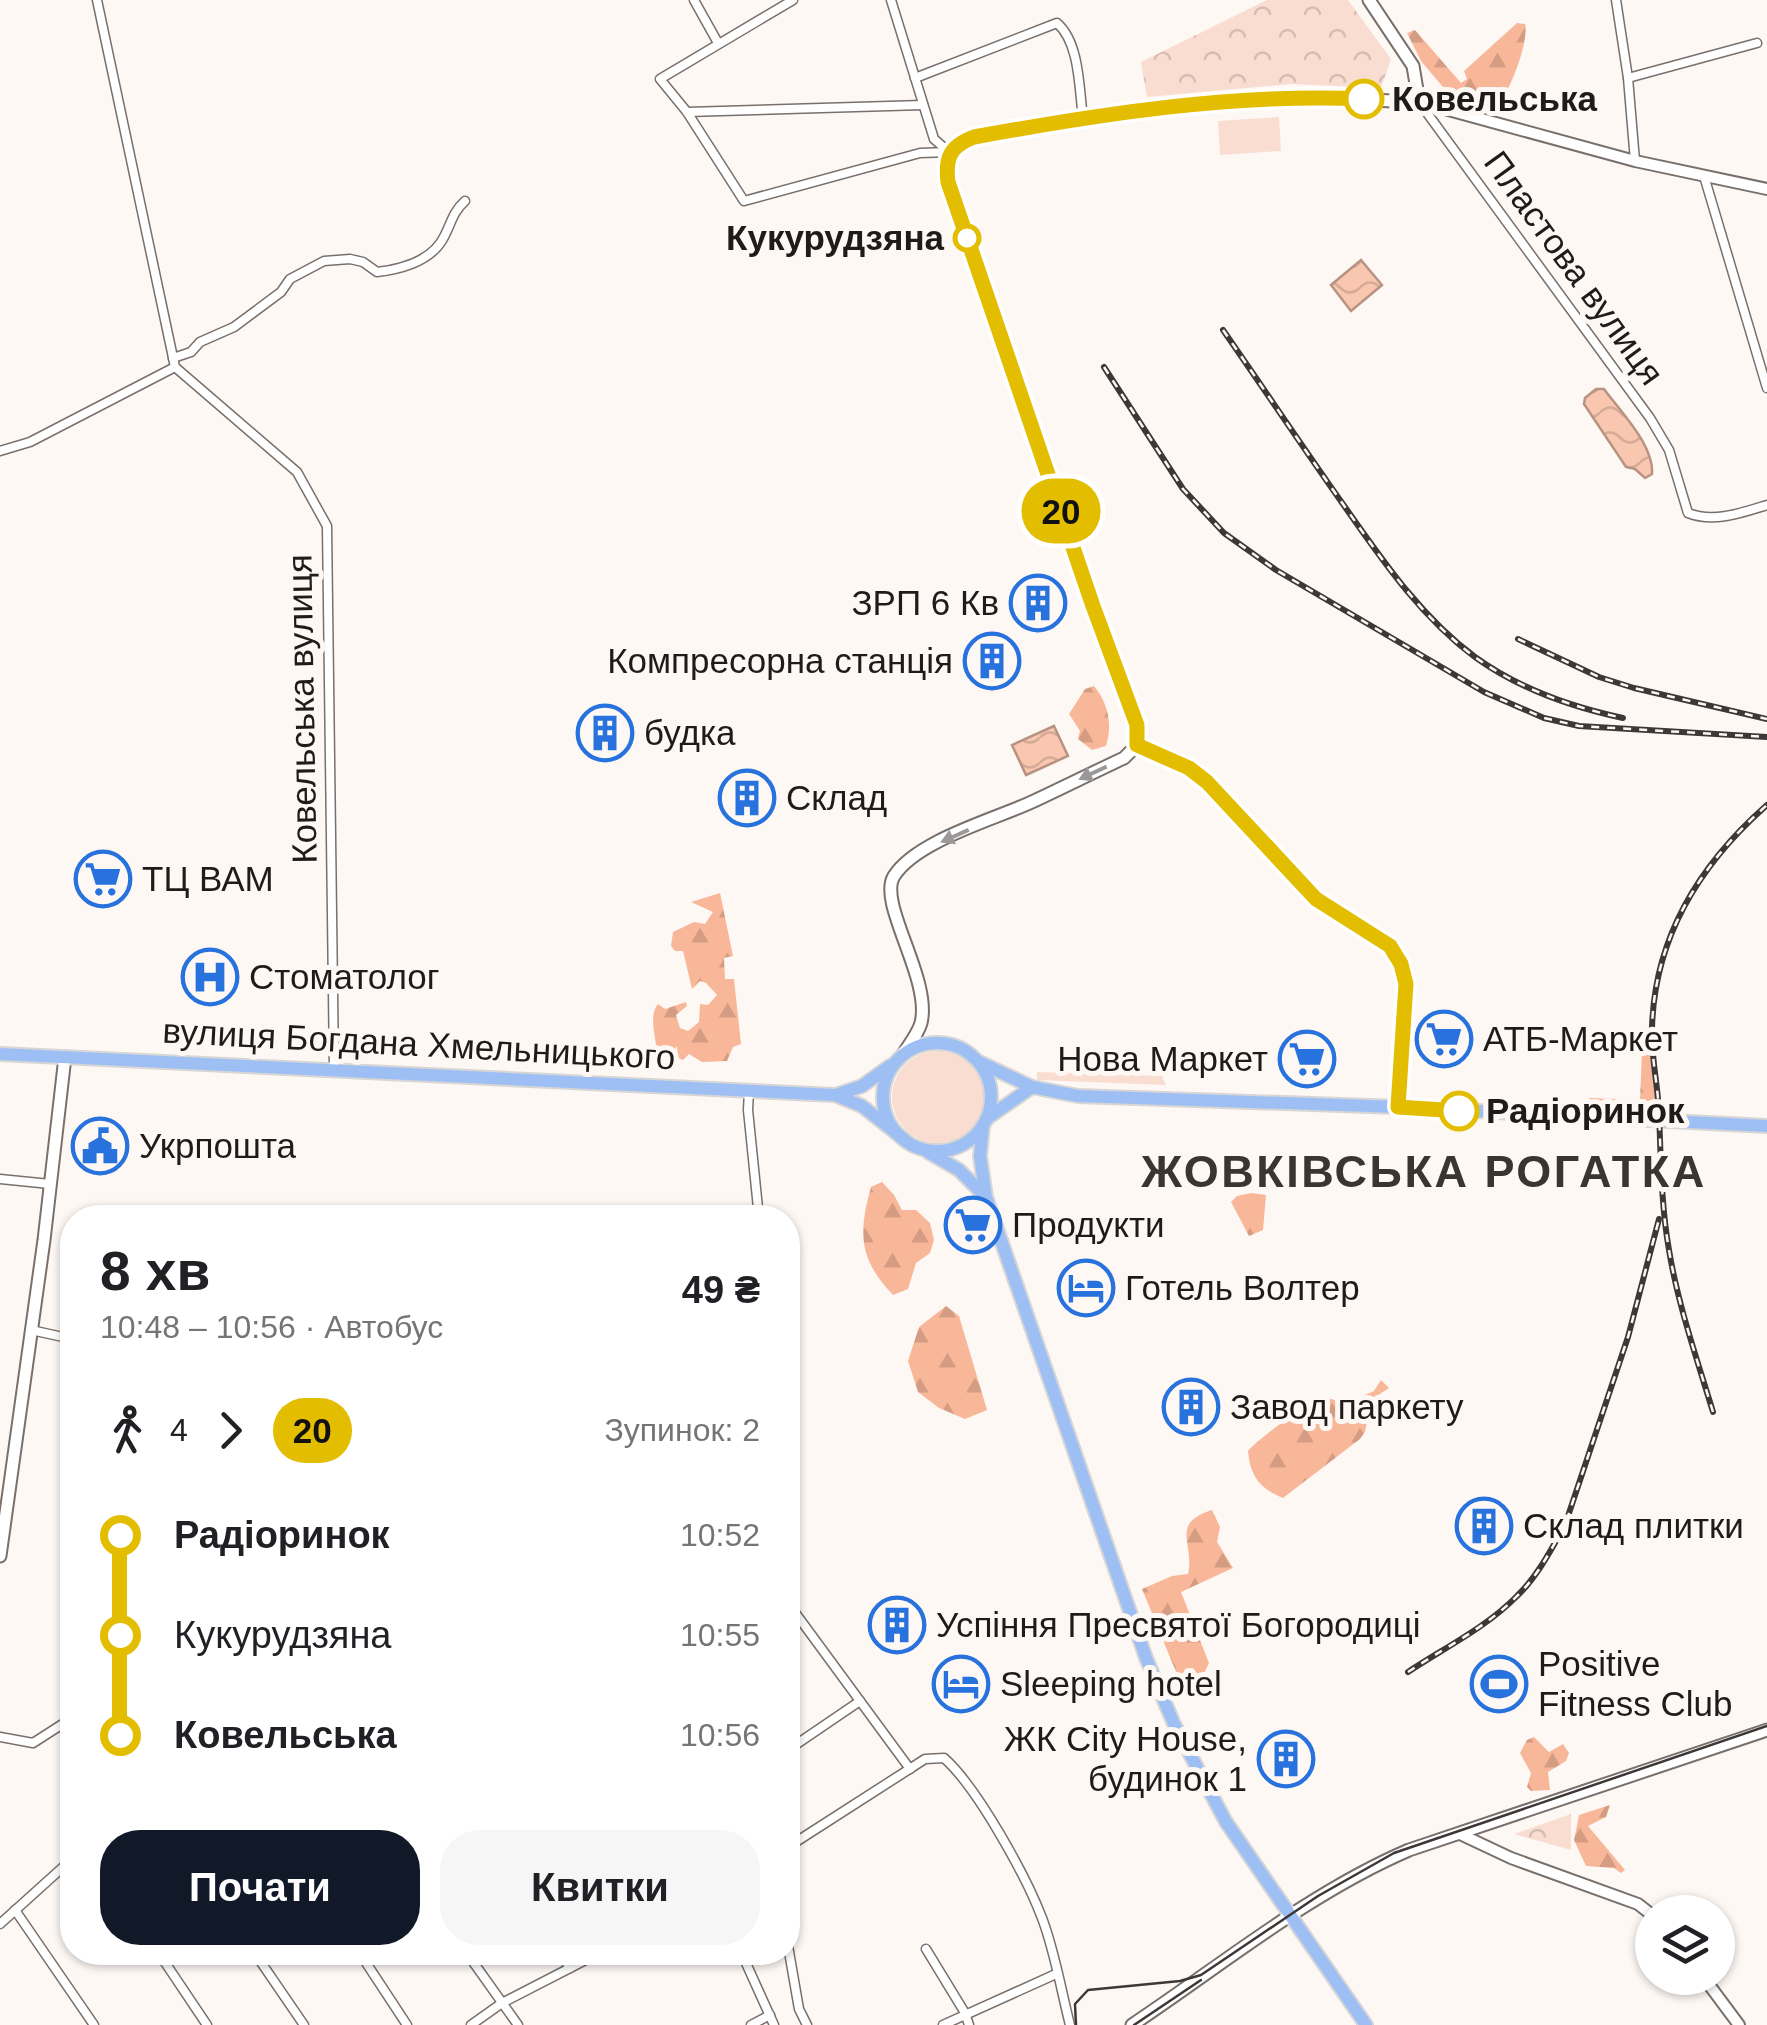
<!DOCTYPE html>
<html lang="uk">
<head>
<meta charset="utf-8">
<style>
	body { margin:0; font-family:Helvetica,sans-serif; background:#f6f6f6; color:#202124; height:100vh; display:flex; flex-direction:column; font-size:38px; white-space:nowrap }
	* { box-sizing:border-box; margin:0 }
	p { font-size:32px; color:#757577 }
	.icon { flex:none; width:55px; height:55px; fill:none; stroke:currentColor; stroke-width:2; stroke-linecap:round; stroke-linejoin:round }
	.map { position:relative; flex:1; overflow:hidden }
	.side { position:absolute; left:60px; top:1205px; width:740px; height:760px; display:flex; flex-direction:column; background:#fff; border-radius:40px; box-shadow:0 2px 8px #0004 }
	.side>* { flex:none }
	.badge { padding:0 20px; border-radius:32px; font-size:35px; line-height:65px }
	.fabs { position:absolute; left:1635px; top:1895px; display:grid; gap:20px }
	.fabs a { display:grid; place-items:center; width:100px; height:100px; border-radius:50%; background:#fff; box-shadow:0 2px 8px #0004; font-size:50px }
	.map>.badge { position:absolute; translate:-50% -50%; box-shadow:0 0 0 5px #fff }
	.legs { display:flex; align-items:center; gap:15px; height:110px; padding:0 40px; font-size:32px }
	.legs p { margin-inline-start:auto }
	.summary { display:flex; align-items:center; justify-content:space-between; height:170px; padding:0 40px }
	h1 { font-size:55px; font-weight:700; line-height:75px }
	.button { display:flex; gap:20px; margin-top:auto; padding:20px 40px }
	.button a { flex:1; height:115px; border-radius:40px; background:#111827; color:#fff; font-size:40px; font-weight:700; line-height:115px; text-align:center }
	.button a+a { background:#f6f6f6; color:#202124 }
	ul { padding:0 40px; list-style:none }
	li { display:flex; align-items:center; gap:35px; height:100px; font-size:38px }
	li i { display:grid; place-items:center; width:15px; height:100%; margin:0 12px; background:currentColor }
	li i::after { content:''; width:25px; height:25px; margin:-12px; border:8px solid; border-radius:50%; background:#fff }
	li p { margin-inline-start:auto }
	li:first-child i { background:linear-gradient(#0000 50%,currentColor 0) }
	li:last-child i { background:linear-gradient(currentColor 50%,#0000 0) }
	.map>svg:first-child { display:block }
	.green { fill:#f9ddd1 }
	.forest { fill:url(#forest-firs) }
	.park { fill:url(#park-crowns) }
	.water { fill:url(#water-waves); stroke:#b89383; stroke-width:2.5 }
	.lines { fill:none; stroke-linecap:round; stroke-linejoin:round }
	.minor-casing { stroke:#796f6b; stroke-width:11 }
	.tertiary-casing { stroke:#796f6b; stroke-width:14 }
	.secondary-casing { stroke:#796f6b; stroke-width:15 }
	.primary-casing { stroke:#d7d6d6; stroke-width:16 }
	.minor { stroke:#fff; stroke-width:8 }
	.tertiary { stroke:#fff; stroke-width:10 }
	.secondary { stroke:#fff; stroke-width:11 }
	.primary { stroke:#9ebff3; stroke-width:12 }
	.tram { stroke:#3d3837; stroke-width:2.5 }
	.rail-casing { stroke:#3d3837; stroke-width:6 }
	.rail { stroke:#fef8f5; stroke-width:2.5; stroke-dasharray:8; stroke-linecap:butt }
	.oneway { fill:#9a9898 }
	.line-1-casing { stroke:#fff; stroke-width:22 }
	.line-1 { stroke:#e3bd00; stroke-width:15 }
	.stop-1-dot { fill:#fff; stroke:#e3bd00; stroke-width:5 }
	.labels { text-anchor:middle; stroke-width:10; stroke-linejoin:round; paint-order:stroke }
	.stop-label { font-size:35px; font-weight:bold; fill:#1f1b1a; stroke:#fef8f5; text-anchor:start }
	.street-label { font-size:35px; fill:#1f1b1a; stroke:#fef8f5 }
	.poi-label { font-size:35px; fill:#1f1b1a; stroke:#fef8f5; text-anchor:start }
	.district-label { font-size:45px; font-weight:bold; letter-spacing:2.5px; fill:#3c3430; stroke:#fef8f5 }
</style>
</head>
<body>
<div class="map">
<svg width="1767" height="2025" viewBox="0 0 1767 2025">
	<defs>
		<pattern id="forest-firs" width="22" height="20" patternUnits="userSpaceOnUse" patternTransform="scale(2.5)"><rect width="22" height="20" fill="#f8b799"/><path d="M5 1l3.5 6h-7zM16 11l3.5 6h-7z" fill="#d49d83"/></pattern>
		<pattern id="park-crowns" width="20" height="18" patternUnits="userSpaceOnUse" patternTransform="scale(2.5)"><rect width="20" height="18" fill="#f9ddd1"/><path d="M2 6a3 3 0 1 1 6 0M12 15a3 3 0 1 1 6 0" fill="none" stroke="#d5bdb3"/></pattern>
		<pattern id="water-waves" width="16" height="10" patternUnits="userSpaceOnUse" patternTransform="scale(2.5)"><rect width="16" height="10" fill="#f9c7b0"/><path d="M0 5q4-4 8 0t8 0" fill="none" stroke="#d5aa97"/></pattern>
	</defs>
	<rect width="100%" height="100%" fill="#fef8f5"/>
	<g class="green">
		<path d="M1279 117 1281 151 1220 155 1218 121Z"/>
		<circle cx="938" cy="1097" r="46"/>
		<path d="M1037 1072 1162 1076 1166 1085 1037 1080Z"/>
	</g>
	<g class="forest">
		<path d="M1517 23 1525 24C1530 42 1505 108 1488 115L1464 112 1421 61 1407 33 1415 30 1461 83 1467 79 1464 71Z"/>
		<path d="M1094 686C1108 703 1113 725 1106 746L1092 750 1078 739 1080 731 1069 714 1085 689Z"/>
		<path d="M720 893 733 956 724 958 725 979H734L741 1044 733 1047 727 1061 702 1062 689 1054 683 1060 678 1058 677 1046 672 1056 657 1059C658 1041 647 1017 658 1004L665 1009 686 1002 687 1006 676 1015 680 1028 688 1031 699 1022 700 1004 708 1005 717 995 706 983 700 981 692 989 683 951H675L671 946 673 932 694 922 705 924 713 912 691 902Z"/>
		<path d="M1643 1026 1652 1038 1659 1107 1642 1110 1588 1106 1589 1098 1640 1100Z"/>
		<path d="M882 1182 894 1195 902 1210H916L930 1223 934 1240 930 1253 916 1263 908 1289 893 1295C859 1259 858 1234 871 1187Z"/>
		<path d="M1251 1193 1266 1195 1263 1230 1249 1236 1231 1202 1237 1196Z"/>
		<path d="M946 1306 959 1316 987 1410 965 1419 939 1408 918 1392 908 1361 919 1327Z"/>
		<path d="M1381 1380 1389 1388 1363 1405 1359 1415 1367 1422 1365 1432 1360 1439 1283 1498C1260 1489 1250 1476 1248 1451 1262 1436 1310 1399 1330 1399 1335 1399 1340 1403 1345 1404L1374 1391Z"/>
		<path d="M1212 1510 1220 1527 1217 1542 1233 1568 1181 1592 1209 1663 1195 1692 1181 1684 1142 1589 1172 1576 1188 1574C1195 1543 1169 1524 1212 1510Z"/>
		<path d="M1534 1737 1549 1752 1563 1744 1569 1753 1566 1761 1548 1772 1550 1790 1531 1791 1527 1787 1531 1773 1520 1753 1527 1740Z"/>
		<path d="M1610 1805 1606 1817 1588 1826 1625 1870 1621 1873 1614 1868 1586 1866 1574 1840 1579 1815Z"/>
	</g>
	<g class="park">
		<path d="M1267 0H1348L1391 59 1381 88 1291 84 1147 97 1141 62Z"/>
		<path d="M1571 1814V1850L1514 1834Z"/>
	</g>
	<g class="water">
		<path d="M1361 260 1382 285 1351 311 1331 285Z"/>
		<path d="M1596 389H1604C1620 411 1654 445 1652 474L1645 478 1635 469 1626 467 1584 404 1585 398Z"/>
		<path d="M1054 726 1068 756 1026 775 1012 745Z"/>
	</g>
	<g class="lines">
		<g class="minor-casing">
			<g id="minor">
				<path d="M97 0 175 367 297 472 327 526 334 1069"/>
				<path d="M694 0 718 43"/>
				<path d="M793 0 660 79 687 112 744 201 920 153 949 152"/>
				<path d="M891 0 934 139 949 152"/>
				<path d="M1616 0 1628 78 1635 161"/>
				<path d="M915 78 1057 23C1080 43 1079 89 1083 118"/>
				<path d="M1628 78 1757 43"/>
				<path d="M1419 102 1650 418 1669 450 1688 513C1714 523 1741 513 1767 505"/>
				<path d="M687 112 923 105"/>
				<path d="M1704 176 1767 388"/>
				<path d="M173 358 191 352 200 342 234 327 281 292 290 279 324 261 350 259 363 262 377 272C403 269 433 261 445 235 452 221 453 212 465 201"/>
				<path d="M0 451 30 442 175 367"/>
				<path d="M749 1091 748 1110 759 1218"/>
				<path d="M0 1179 50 1184"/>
				<path d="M31 1330 72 1339"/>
				<path d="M788 1603 910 1769"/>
				<path d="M0 1737 33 1743 72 1718"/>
				<path d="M788 1750 860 1701"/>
				<path d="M788 1847 925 1759 944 1758C977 1787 1026 1876 1042 1918 1055 1952 1061 1990 1070 2025"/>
				<path d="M15 1910 94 2025"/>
				<path d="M0 1924 72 1859"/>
				<path d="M788 1946 799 2009 807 2025"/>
				<path d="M926 1949 965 2013 969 2025"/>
				<path d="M158 1952 207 2025"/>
				<path d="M254 1952 304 2025"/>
				<path d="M359 1952 407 2025"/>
				<path d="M466 1952 518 2025"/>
				<path d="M559 1952 570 1968"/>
				<path d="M741 1952 774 2025"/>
				<path d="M471 2025 502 2003 601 1952"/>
				<path d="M751 2025 770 2015"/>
				<path d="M943 2025 1056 1974"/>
			</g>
		</g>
		<g class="tertiary-casing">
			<g id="tertiary">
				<path d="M1419 102 1635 161 1767 189"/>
				<path d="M1460 1834 1511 1858 1638 1904 1652 1915"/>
				<path d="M1704 1978 1739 2025"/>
			</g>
		</g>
		<g class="secondary-casing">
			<g id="secondary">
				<path d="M1137 745 1189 768 1207 782 1316 899 1384 941 1397 956 1406 983 1398 1107"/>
				<path d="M902 1056C908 1046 918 1034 921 1023 932 979 877 903 894 876 917 840 996 819 1034 801 1064 787 1094 772 1124 758L1137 745 1139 735 948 182 946 165 949 152 973 137 1079 118 1165 109 1319 98 1419 102 1413 66 1369 0"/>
				<path d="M0 1556 44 1240 65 1057"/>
				<path d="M1132 2025C1222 1965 1309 1893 1409 1850L1767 1730"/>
			</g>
		</g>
		<g class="primary-casing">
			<g id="primary">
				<circle cx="937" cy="1097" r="54"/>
				<path d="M0 1054 835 1095 862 1106 905 1140"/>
				<path d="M979 1062 1032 1087 1078 1096 1398 1107 1767 1126"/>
				<path d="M836 1095 862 1086 890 1066"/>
				<path d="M986 1119 1032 1087"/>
				<path d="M983 1125 980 1156 986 1197 1146 1658 1174 1724 1226 1822 1366 2025"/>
				<path d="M928 1152 959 1170 983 1194"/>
			</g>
		</g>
		<use href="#minor" class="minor"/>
		<use href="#tertiary" class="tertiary"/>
		<use href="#secondary" class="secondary"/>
		<use href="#primary" class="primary"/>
		<g class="tram">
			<path d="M1076 2025 1075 2004 1088 1990 1180 1981 1201 1975 1318 1896 1394 1853 1767 1726"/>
			<path d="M1134 2025 1201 1980"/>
		</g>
		<g class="rail-casing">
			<g id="rail">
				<path d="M1223 330C1264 389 1304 449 1345 507 1383 561 1421 617 1475 657 1518 688 1571 707 1623 718"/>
				<path d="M1104 367 1183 489 1224 533 1276 570 1484 692 1544 718 1579 726 1767 737"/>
				<path d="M1518 639 1599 677 1634 688 1767 719"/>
				<path d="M1713 1412C1697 1359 1678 1305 1669 1250 1661 1205 1661 1159 1659 1113 1658 1085 1651 1057 1652 1029 1654 938 1700 864 1767 805"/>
				<path d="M1408 1672C1444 1648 1487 1627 1517 1596 1537 1577 1551 1550 1565 1525L1628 1337 1659 1219"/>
			</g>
		</g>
		<use href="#rail" class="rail"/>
	</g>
	<defs><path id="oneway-solid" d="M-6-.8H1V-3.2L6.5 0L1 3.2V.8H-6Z" transform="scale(2.5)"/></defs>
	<g class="oneway">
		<use href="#oneway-solid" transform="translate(1093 773) rotate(155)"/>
		<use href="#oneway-solid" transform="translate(955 836) rotate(156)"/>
	</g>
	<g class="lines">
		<g class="line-1-casing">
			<path id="line-1" d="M1364 99C1234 93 1101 114 974 137 950 146 945 158 948 182L1093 606 1137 725V745L1189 768 1207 782 1316 899 1390 946 1401 964 1406 984 1398 1107 1459 1111"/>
		</g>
		<use href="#line-1" class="line-1"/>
	</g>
	<defs>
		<g id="building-ring" transform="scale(2.875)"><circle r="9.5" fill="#fef8f5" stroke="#2872de" stroke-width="1.5"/><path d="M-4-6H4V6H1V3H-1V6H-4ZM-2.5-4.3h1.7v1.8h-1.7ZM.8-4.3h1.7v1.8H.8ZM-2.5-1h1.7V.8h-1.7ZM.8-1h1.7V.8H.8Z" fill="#2872de"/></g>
		<g id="supermarket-ring" transform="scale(2.875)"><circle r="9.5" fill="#fef8f5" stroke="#2872de" stroke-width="1.5"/><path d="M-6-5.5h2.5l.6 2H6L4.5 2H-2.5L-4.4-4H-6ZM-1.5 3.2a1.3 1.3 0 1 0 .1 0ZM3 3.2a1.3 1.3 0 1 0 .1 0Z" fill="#2872de"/></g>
		<g id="hospital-ring" transform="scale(2.875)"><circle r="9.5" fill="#fef8f5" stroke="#2872de" stroke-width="1.5"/><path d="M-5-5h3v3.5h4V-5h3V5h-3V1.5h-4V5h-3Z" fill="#2872de"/></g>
		<g id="civic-ring" transform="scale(2.875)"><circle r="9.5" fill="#fef8f5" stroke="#2872de" stroke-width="1.5"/><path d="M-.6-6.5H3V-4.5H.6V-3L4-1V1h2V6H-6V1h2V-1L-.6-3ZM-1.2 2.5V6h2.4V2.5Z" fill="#2872de"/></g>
		<g id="hotel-ring" transform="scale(2.875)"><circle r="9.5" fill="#fef8f5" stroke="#2872de" stroke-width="1.5"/><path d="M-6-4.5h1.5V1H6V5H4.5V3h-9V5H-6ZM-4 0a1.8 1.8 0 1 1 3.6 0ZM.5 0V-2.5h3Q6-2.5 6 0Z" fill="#2872de"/></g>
		<g id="stadium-ring" transform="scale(2.875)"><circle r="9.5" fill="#fef8f5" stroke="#2872de" stroke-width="1.5"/><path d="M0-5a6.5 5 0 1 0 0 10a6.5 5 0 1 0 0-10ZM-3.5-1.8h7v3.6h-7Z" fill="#2872de"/></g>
	</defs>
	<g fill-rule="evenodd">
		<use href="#building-ring" x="1038" y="603"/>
		<use href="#building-ring" x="992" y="661"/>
		<use href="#building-ring" x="605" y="733"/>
		<use href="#building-ring" x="747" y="798"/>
		<use href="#supermarket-ring" x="103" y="879"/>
		<use href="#hospital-ring" x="210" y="977"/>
		<use href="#supermarket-ring" x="1444" y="1039"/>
		<use href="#supermarket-ring" x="1307" y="1059"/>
		<use href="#civic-ring" x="100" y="1146"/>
		<use href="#supermarket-ring" x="973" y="1225"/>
		<use href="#hotel-ring" x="1086" y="1288"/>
		<use href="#building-ring" x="1191" y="1407"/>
		<use href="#building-ring" x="1484" y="1526"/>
		<use href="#building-ring" x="897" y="1625"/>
		<use href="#hotel-ring" x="961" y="1684"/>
		<use href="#stadium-ring" x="1499" y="1684"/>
		<use href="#building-ring" x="1286" y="1759"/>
	</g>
	<g class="stop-1-dot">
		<circle cx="1364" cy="99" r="18"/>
		<circle cx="967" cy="238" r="12"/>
		<circle cx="1459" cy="1111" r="18"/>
	</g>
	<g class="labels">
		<g class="stop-label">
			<text x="1392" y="111">Ковельська</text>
			<text x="944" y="250" text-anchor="end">Кукурудзяна</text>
			<text x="1486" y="1123">Радіоринок</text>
		</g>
		<g class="street-label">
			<text transform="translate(1574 268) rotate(54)" y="12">Пластова вулиця</text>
			<text transform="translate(302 709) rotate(-91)" y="12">Ковельська вулиця</text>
			<text transform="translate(419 1044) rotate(3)" y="12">вулиця Богдана Хмельницького</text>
		</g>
		<g class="poi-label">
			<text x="999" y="615" text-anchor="end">ЗРП 6 Кв</text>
			<text x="953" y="673" text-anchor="end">Компресорна станція</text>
			<text x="644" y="745">будка</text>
			<text x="786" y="810">Склад</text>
			<text x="142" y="891">ТЦ ВАМ</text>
			<text x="249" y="989">Стоматолог</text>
			<text x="1483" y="1051">АТБ-Маркет</text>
			<text x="1268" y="1071" text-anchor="end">Нова Маркет</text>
			<text x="139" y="1158">Укрпошта</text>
			<text x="1012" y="1237">Продукти</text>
			<text x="1125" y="1300">Готель Волтер</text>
			<text x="1230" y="1419">Завод паркету</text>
			<text x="1523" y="1538">Склад плитки</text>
			<text x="936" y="1637">Успіння Пресвятої Богородиці</text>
			<text x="1538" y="1676">Positive<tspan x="1538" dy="40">Fitness Club</tspan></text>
			<text x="1000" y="1696">Sleeping hotel</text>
			<text x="1247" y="1751" text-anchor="end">ЖК City House,<tspan x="1247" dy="40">будинок 1</tspan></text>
		</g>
		<g class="district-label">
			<text x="1424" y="1187">ЖОВКІВСЬКА РОГАТКА</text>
		</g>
	</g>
</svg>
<div class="fabs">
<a><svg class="icon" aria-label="layers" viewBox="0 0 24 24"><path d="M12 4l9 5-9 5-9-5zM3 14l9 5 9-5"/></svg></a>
</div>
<b class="badge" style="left:1061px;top:511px;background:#e3bd00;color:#111">20</b>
<section class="side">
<div class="summary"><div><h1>8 хв</h1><p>10:48 – 10:56 · Автобус</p></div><b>49 ₴</b></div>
<div class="legs"><svg class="icon" aria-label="walk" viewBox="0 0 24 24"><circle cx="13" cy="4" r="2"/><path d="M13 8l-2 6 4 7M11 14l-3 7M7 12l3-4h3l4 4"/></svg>4<svg class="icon" aria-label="forward" viewBox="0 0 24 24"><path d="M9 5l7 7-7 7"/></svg><b class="badge" style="background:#e3bd00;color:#111">20</b><p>Зупинок: 2</p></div>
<ul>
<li><i style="color:#e3bd00"></i><b>Радіоринок</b><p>10:52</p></li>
<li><i style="color:#e3bd00"></i><span>Кукурудзяна</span><p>10:55</p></li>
<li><i style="color:#e3bd00"></i><b>Ковельська</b><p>10:56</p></li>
</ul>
<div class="button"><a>Почати</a><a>Квитки</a></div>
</section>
</div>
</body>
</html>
